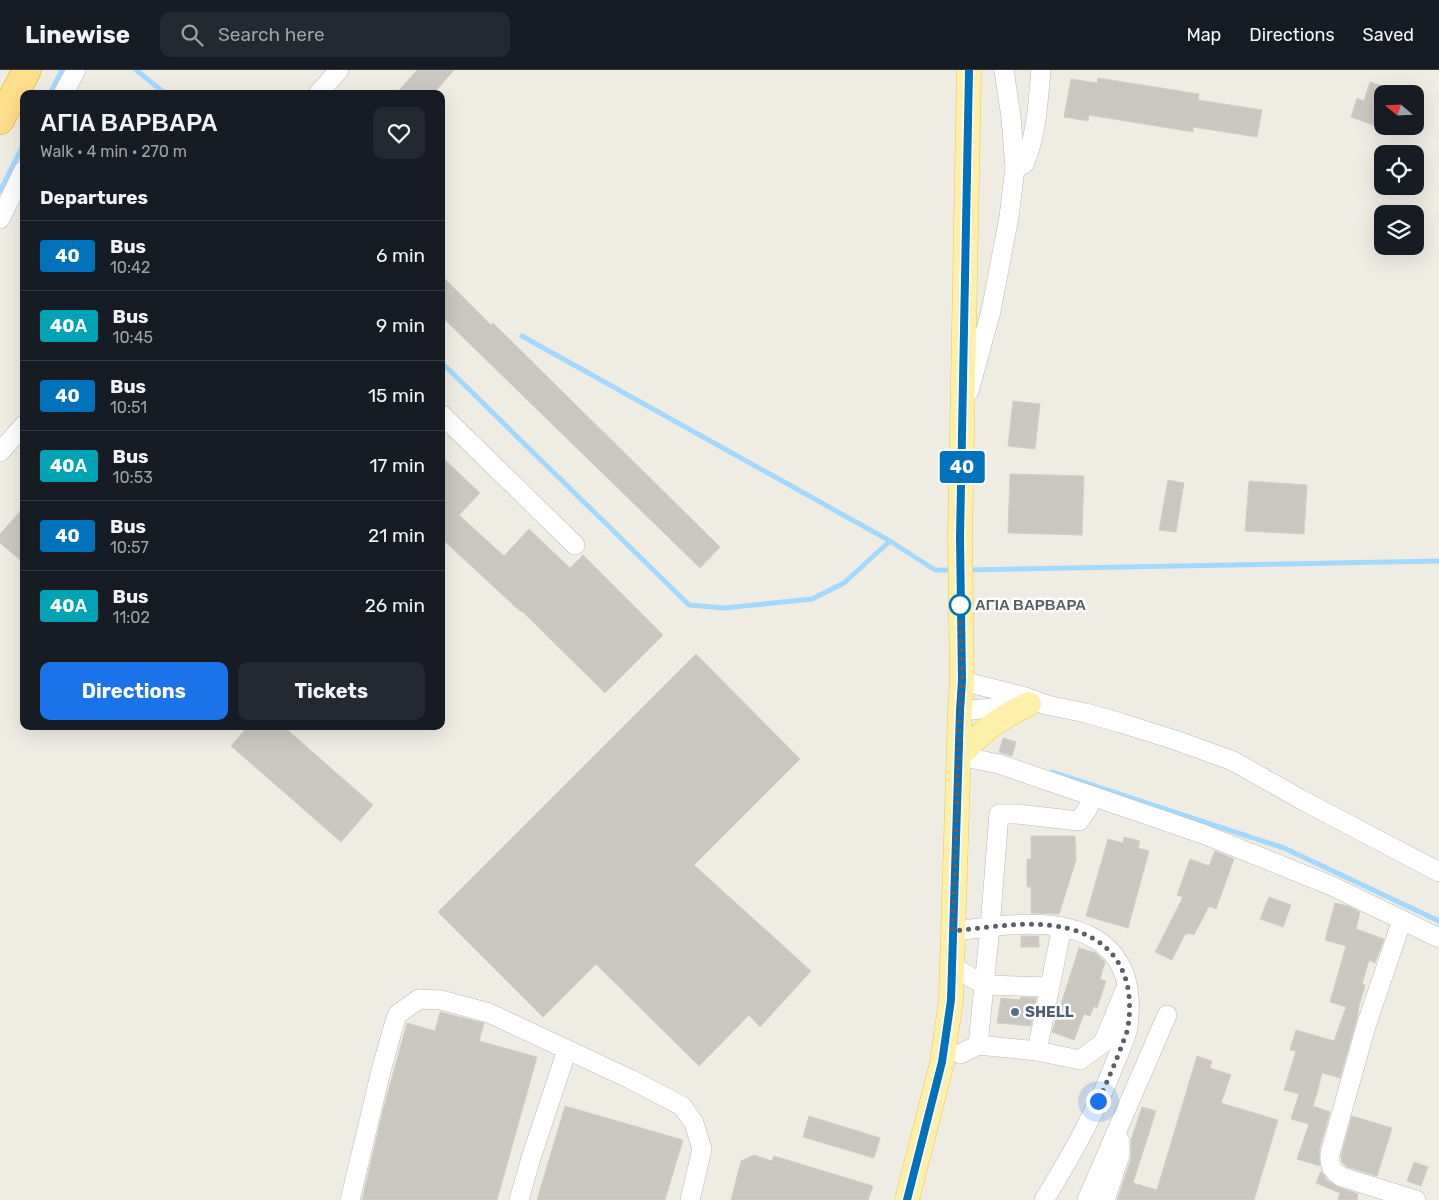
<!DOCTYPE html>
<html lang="en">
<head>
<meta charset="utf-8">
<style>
	body { margin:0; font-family:Rubik,sans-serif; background:#242831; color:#f1f3f6; height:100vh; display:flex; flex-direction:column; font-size:19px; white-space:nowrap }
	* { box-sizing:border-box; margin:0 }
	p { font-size:16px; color:#9ea1a6 }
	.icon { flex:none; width:28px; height:28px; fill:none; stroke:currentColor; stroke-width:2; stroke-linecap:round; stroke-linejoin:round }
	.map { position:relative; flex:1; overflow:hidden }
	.side { position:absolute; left:20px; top:20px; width:425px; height:640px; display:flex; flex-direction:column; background:#171b24; border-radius:10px; box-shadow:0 5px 20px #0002 }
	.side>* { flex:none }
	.badge { padding:0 10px; border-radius:4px; font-size:18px; line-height:32px }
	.needle { width:32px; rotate:289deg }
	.buttons { position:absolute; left:1374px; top:15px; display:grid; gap:10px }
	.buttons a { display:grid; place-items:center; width:50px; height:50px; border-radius:10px; background:#171b24; box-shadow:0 5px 20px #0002; font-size:25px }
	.you { position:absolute; width:25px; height:25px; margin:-12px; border:4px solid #fff; border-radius:50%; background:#1a73e8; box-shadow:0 0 0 8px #1a73e833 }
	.map>.badge { position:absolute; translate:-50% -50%; box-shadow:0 0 0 2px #fff }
	h2 { padding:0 20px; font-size:19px; line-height:45px }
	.round { display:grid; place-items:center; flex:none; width:52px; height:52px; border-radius:10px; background:#242831 }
	.head { display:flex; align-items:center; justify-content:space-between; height:85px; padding:0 20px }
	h1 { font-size:24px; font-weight:700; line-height:38px }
	.primary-button { display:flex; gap:10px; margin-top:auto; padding:10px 20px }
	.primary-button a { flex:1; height:58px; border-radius:10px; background:#1a73e8; color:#fff; font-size:20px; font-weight:700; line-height:58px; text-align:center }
	.primary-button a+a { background:#242831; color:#f1f3f6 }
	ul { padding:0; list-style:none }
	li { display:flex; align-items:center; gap:15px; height:70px; padding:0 20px; border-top:1px solid #363941 }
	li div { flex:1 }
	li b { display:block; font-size:19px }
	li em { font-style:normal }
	li .badge { min-width:55px; font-weight:700; text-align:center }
	header { display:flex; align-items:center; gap:30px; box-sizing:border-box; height:70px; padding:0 25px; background:#171b24; border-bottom:1px solid #363941 }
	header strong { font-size:24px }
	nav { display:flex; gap:28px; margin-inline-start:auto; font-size:18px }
	.search { width:350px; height:45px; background:#242831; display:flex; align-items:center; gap:12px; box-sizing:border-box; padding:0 18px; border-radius:10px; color:#9ea1a6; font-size:19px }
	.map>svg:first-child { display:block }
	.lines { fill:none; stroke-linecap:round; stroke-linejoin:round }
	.stream { stroke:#a4d9ff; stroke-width:5 }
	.building { fill:#cac7c1; stroke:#d4cec2 }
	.minor-casing { stroke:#b7babe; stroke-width:20 }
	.major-casing { stroke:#f2c55a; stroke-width:25 }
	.highway-casing { stroke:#f3a300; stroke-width:29 }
	.minor { stroke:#fff; stroke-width:19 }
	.major { stroke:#fff0a9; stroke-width:24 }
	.highway { stroke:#fddf8c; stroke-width:28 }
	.line-casing { stroke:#fff; stroke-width:11 }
	.line { stroke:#0072bc; stroke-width:8 }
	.walk { stroke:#5c6065; stroke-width:5; stroke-dasharray:0 9 }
	.stop-dot { fill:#fff; stroke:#0072bc; stroke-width:2.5 }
	.service-dot { fill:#5c6f8a; stroke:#fff; stroke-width:2 }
	.labels { text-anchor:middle; stroke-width:5; stroke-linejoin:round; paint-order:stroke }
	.stop-label { font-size:15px; font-weight:bold; fill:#5c6065; stroke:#fff; text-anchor:start }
	.service-label { font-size:15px; font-weight:bold; fill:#4e5e75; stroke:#fff; text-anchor:start }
</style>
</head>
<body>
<header>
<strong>Linewise</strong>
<div class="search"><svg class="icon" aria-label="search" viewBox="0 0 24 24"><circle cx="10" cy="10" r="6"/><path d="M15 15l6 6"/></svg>Search here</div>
<nav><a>Map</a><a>Directions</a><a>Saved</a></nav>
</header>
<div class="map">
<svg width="1439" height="1130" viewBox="0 0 1439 1130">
	<rect width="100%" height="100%" fill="#efece4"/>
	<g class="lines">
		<g class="stream">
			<path d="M136 0 166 24"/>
			<path d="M50 24 62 0"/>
			<path d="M0 121 24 74"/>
			<path d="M522 266 890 471"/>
			<path d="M441 292 689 535 724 538 812 529 844 513 890 471 935 500H954"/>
			<path d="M967 500 1439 491"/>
			<path d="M1052 702 1284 778 1439 851"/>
		</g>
	</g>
	<g class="building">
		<path d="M417 0H454L433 24H396Z"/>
		<path d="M1098 8 1199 24 1198 30 1262 40 1257 67 1193 57V62L1089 45 1088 51 1064 47 1071 9 1097 13Z"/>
		<path d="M1370 12 1382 16V58L1351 47 1357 28 1364 31Z"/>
		<path d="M441 205 491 255 493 253 720 477 700 498 441 246Z"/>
		<path d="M1013 331 1040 334 1035 379 1008 376Z"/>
		<path d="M441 386 480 423 459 445 504 486 529 459 570 498 583 485 663 565 605 623 522 541 521 542 441 468Z"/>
		<path d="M1010 404 1084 406 1082 465 1008 463Z"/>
		<path d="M1168 410 1184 413 1176 462 1159 460Z"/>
		<path d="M1249 411 1307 415 1304 464 1245 461Z"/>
		<path d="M24 437V493L0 473V464Z"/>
		<path d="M696 584 800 689 694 795 811 901 760 957 749 945 699 996 596 894 543 947 438 842Z"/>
		<path d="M248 656H283L373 735 341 772 231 676Z"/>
		<path d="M1003 668 1016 672 1012 686 999 682Z"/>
		<path d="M1031 766H1075L1076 790 1059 844 1031 843V817H1027V789H1031Z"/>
		<path d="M1124 767 1140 771 1138 778 1149 781 1128 858 1086 846 1108 769 1123 773Z"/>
		<path d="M1215 781 1234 789 1216 839 1209 836 1194 865 1188 863 1187 865 1185 864 1172 890 1155 882 1183 827 1177 825 1190 789 1209 796Z"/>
		<path d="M1269 827 1291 835 1283 857 1260 849Z"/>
		<path d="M1335 833 1348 836 1360 842 1356 859 1384 869 1375 893 1369 890 1362 914 1365 915 1358 940 1359 941 1340 1008 1322 1003 1317 1023 1313 1036 1330 1042 1319 1081 1320 1096 1297 1089 1309 1054 1291 1049 1299 1024 1284 1020 1296 981 1290 980 1296 960 1334 971 1346 937 1330 932 1346 876 1325 870Z"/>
		<rect x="1021" y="866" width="18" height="11"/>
		<path d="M1079 878 1096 883 1105 892 1100 909 1106 911 1097 938 1094 936 1090 946 1084 944 1074 970 1052 962Z"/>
		<path d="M1021 927 1036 928 1031 956 997 953 1001 928 1020 930Z"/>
		<path d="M440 942 484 953 479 971 537 987 497 1130H362L383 1040 407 953 435 961Z"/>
		<path d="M1197 986 1212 991 1210 998 1231 1005 1221 1033 1278 1050 1254 1130H1117L1131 1089V1070L1142 1037 1156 1041 1133 1113 1157 1120Z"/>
		<path d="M565 1036 683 1070 665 1130H537Z"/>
		<path d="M809 1046 880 1068 874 1088 803 1067Z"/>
		<path d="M1352 1046 1392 1058 1377 1106 1347 1097 1342 1092 1341 1086Z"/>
		<path d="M754 1085 772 1091 774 1086 873 1116 868 1130H731L741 1091Z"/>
		<path d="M1414 1092 1428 1097 1421 1116 1407 1111Z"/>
		<path d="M1321 1101 1327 1110 1336 1116 1358 1124 1357 1130H1338L1340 1123 1316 1113Z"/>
	</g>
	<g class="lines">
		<g class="minor-casing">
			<g id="minor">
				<path d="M63 24 76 0"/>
				<path d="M318 24 339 0"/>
				<path d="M1015 98 1024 94C1037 64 1038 32 1041 0"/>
				<path d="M0 149 24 100"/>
				<path d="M969 321 991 241 1009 147 1015 98 1011 47 1004 0"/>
				<path d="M441 344 575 475"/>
				<path d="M0 382 24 355"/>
				<path d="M962 611 1022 626 1047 635 1086 643 1121 653 1175 670 1233 691 1302 730 1439 802"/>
				<path d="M960 641 1023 635"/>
				<path d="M959 686 999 694 1203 764 1332 816 1439 868"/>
				<path d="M1402 850 1366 956 1330 1084C1329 1095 1332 1101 1342 1107L1416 1130"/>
				<path d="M953 861C984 858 1017 852 1048 855 1109 861 1136 896 1128 956 1127 966 1121 978 1117 988 1098 1038 1072 1085 1044 1130"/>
				<path d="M952 896 984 915 1049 917"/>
				<path d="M978 975 990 857 999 744H1017L1079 751 1088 738 1092 726"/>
				<path d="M1037 981 1062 857"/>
				<path d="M960 984 978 975 1037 981 1080 990 1103 973 1125 920"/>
				<path d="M350 1130 382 997 395 951 398 944 419 929 441 930 489 943 630 1009 682 1036 694 1053 702 1079 690 1130"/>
				<path d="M519 1130 531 1088 567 980"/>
				<path d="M1087 1130 1167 945"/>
				<path d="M1105 1130 1120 1085V1071"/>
			</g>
		</g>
		<g class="major-casing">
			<g id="major">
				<path d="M959 686C983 660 998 649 1029 634"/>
				<path d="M907 1130 942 993 951 930 960 641 962 611 960 467 969 0"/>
			</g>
		</g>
		<g class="highway-casing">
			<path id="highway" d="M0 50 27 0"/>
		</g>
		<use href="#minor" class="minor"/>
		<use href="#major" class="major"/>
		<use href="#highway" class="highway"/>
	</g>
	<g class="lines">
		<g class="line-casing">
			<path id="line" d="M907 1130 942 992 951 930 960 641 962 610 960 467 969 0"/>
		</g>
		<use href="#line" class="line"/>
		<path class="walk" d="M960 535 962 610 960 641 953 861C984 858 1017 852 1048 855 1107 861 1137 897 1128 957 1127 963 1124 969 1122 975 1115 994 1107 1012 1098 1031"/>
	</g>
	<circle class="stop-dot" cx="960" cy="535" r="10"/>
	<circle class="service-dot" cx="1015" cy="942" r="5"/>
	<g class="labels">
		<g class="stop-label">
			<text x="975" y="540">ΑΓΙΑ ΒΑΡΒΑΡΑ</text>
		</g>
		<g class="service-label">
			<text x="1025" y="947">SHELL</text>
		</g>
	</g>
</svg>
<div class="buttons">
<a><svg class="needle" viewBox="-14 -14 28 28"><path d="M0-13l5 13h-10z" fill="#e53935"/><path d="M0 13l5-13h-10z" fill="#9ea1a6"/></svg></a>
<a><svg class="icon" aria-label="locate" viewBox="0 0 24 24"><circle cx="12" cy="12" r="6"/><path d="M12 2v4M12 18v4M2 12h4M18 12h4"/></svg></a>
<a><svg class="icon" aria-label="layers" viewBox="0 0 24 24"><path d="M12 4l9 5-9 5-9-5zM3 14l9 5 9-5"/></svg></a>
</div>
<div class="you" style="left:1098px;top:1031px"></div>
<b class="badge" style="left:962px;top:397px;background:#0072bc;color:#fff">40</b>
<section class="side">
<div class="head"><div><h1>ΑΓΙΑ ΒΑΡΒΑΡΑ</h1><p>Walk · 4 min · 270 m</p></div><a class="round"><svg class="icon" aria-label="heart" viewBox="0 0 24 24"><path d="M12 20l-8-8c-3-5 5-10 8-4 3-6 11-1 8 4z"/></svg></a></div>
<h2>Departures</h2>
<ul>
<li><span class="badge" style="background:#0072bc;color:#fff">40</span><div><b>Bus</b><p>10:42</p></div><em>6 min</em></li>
<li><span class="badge" style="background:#00a3b4;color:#fff">40Α</span><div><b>Bus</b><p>10:45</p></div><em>9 min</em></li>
<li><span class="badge" style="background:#0072bc;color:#fff">40</span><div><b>Bus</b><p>10:51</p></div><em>15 min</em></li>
<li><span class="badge" style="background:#00a3b4;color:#fff">40Α</span><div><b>Bus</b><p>10:53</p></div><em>17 min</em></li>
<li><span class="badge" style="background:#0072bc;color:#fff">40</span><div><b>Bus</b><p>10:57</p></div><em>21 min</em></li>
<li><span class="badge" style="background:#00a3b4;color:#fff">40Α</span><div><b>Bus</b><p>11:02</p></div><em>26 min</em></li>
</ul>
<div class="primary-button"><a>Directions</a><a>Tickets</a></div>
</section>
</div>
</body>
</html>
